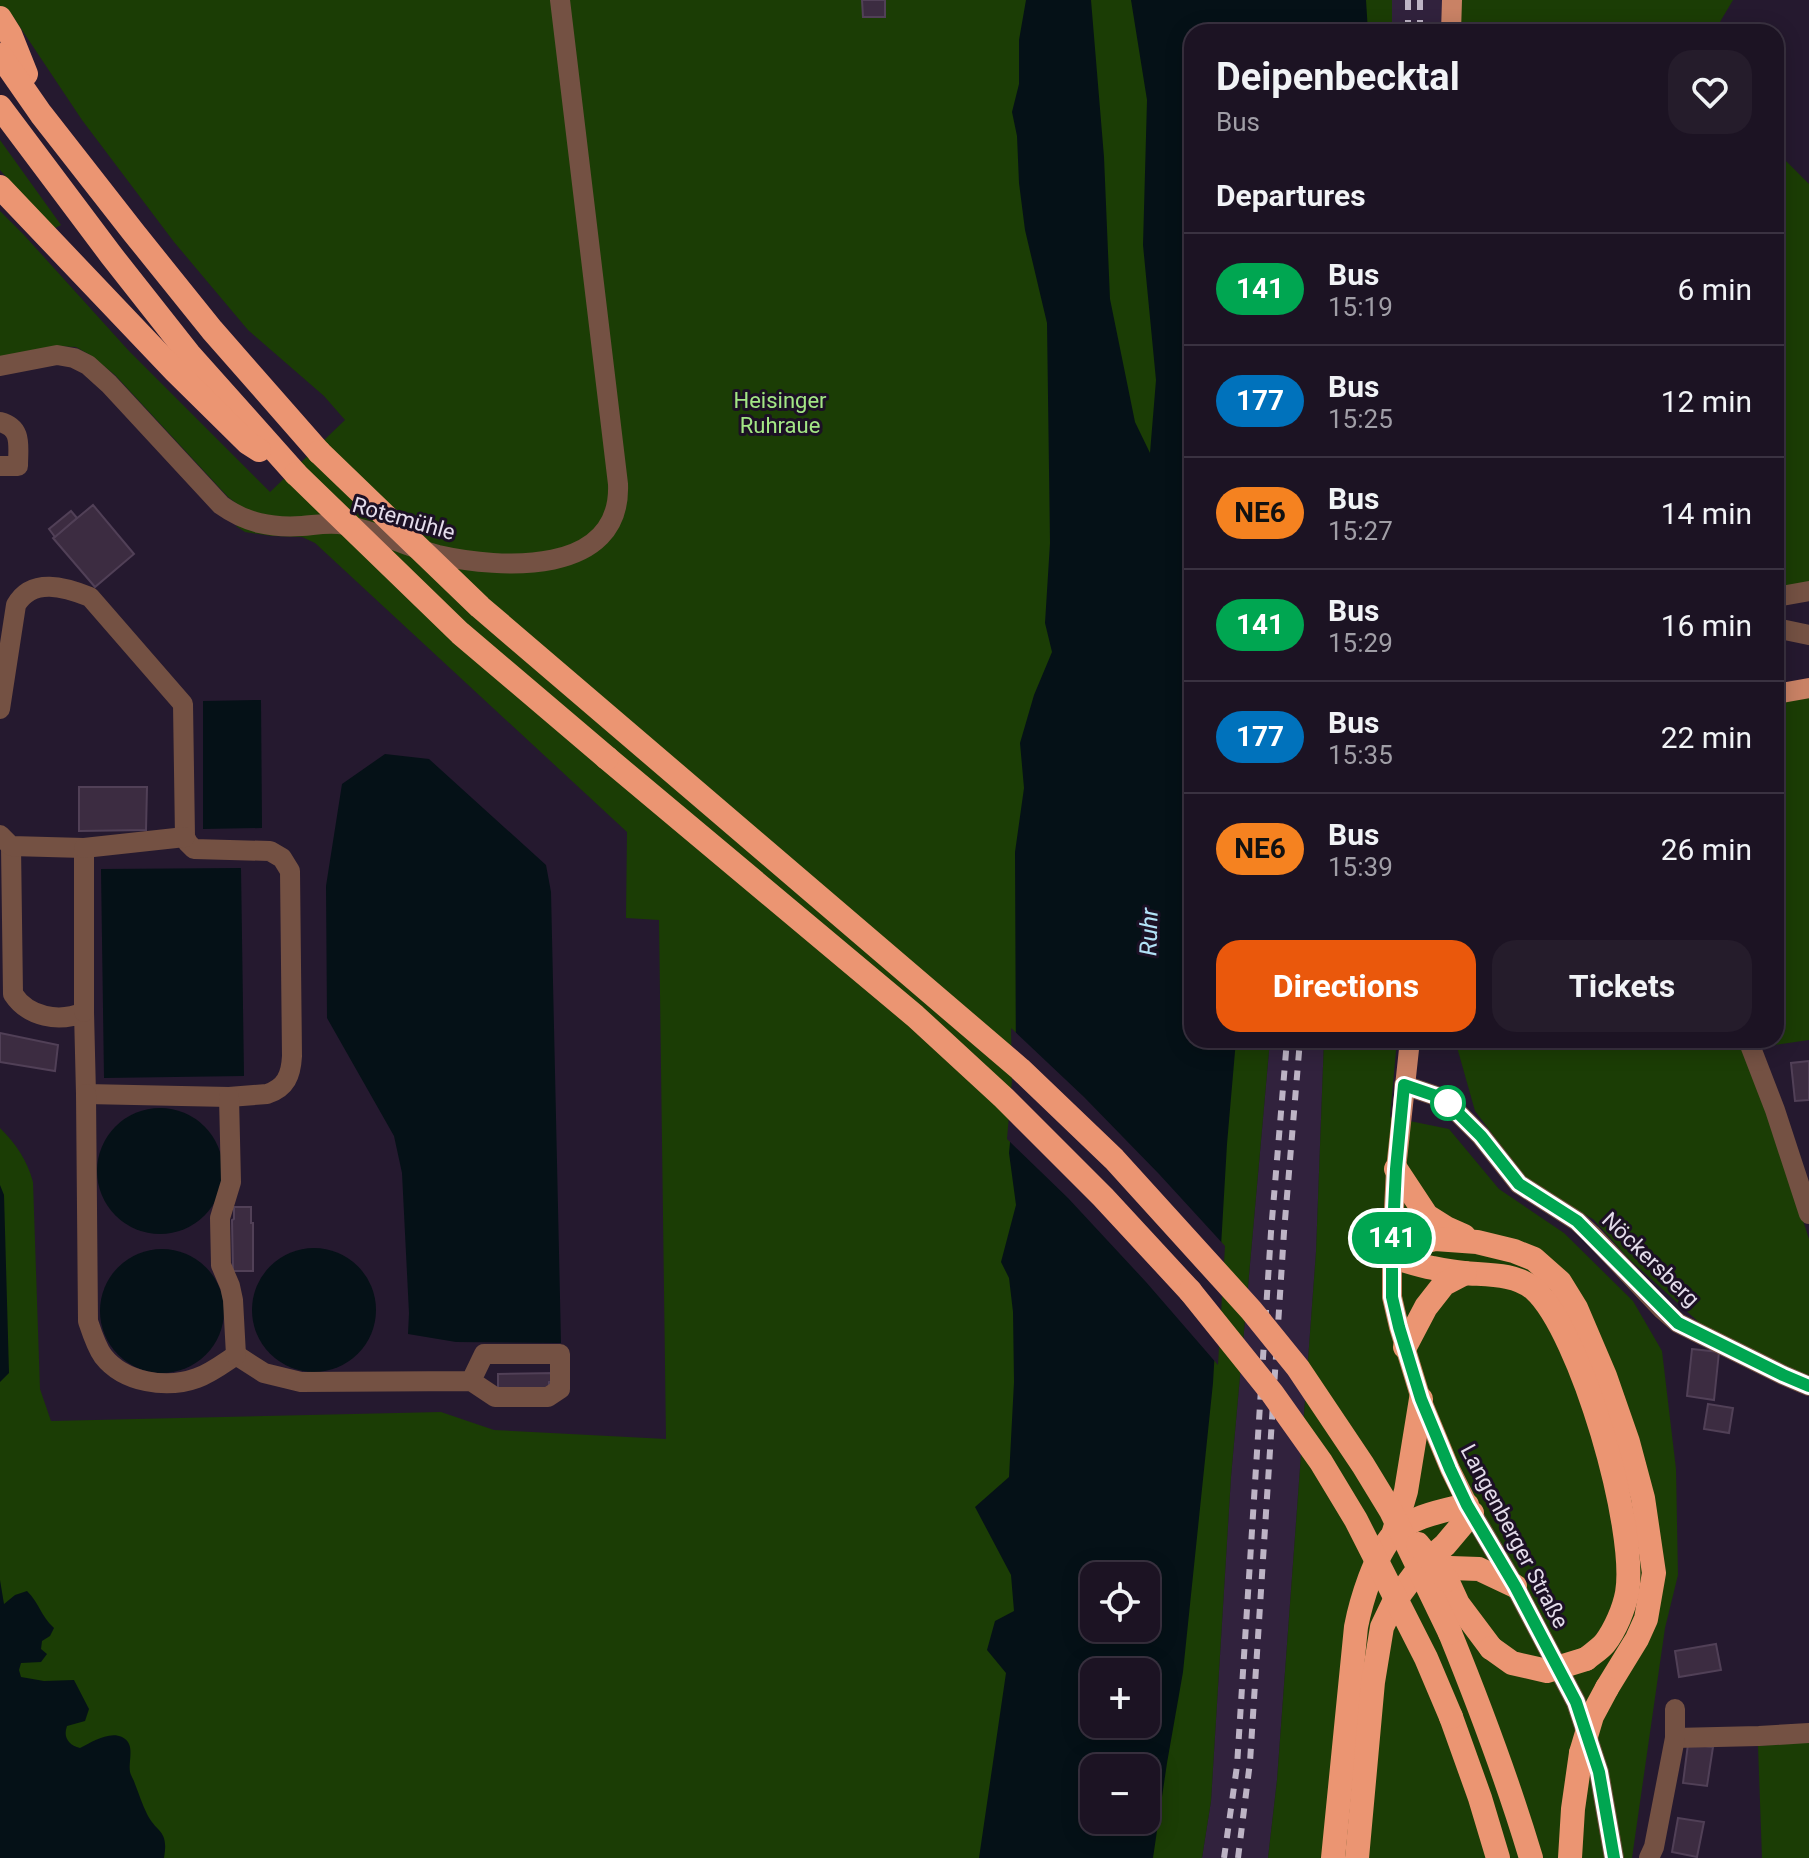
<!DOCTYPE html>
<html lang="en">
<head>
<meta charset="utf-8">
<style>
	body { margin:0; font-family:Roboto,sans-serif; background:#251c2b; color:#f1f3f6; height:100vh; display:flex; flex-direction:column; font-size:30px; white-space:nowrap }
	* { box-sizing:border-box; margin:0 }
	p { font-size:26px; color:#a09ea6 }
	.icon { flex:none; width:44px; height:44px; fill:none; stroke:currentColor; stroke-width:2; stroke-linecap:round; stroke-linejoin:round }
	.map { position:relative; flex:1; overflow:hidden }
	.details { position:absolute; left:1184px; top:24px; width:600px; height:1024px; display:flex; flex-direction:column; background:#1c1323; border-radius:24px; box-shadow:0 4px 20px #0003,0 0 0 2px #3a3241 }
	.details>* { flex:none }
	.badge { padding:0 16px; border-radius:26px; font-size:28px; line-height:52px }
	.fabs { position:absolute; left:1080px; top:1562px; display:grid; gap:16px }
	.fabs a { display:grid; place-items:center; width:80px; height:80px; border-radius:16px; background:#1c1323; box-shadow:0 4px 20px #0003,0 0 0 2px #3a3241; font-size:40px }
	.map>.badge { position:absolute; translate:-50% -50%; box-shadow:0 0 0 4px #fff }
	h2 { padding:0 32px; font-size:30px; line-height:72px }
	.round { display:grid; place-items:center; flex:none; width:84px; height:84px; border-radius:24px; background:#251c2b }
	.summary { display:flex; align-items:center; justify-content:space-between; height:136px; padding:0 32px }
	h1 { font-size:38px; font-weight:700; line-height:60px }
	.primary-button { display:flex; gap:16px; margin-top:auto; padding:16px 32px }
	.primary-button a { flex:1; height:92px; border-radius:24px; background:#ea580c; color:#fff; font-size:32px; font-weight:700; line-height:92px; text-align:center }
	.primary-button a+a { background:#251c2b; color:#f1f3f6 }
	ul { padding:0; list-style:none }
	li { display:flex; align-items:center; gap:24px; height:112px; padding:0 32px; border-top:2px solid #3a3241 }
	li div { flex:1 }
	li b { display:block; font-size:30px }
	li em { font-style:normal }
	li .badge { min-width:88px; font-weight:700; text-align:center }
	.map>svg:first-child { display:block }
	.built { fill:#31223d }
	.green { fill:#1b3d05; fill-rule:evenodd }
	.water { fill:#051117; fill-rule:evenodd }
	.pier { fill:#25192f }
	.building { fill:#3c2c41; stroke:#514057; stroke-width:2 }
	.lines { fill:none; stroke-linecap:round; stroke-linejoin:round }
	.minor { stroke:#745143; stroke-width:20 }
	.major { stroke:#c98265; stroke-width:20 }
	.highway { stroke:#eb9572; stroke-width:24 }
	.rail { stroke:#bdb4c5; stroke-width:6; stroke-dasharray:10 10; stroke-linecap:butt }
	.highway-bridge { stroke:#eb9572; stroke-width:24 }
	.line-casing { stroke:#fff; stroke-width:18 }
	.line { stroke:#00a651; stroke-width:12 }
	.stop-dot { fill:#fff; stroke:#00a651; stroke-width:4 }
	.labels { text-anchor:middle; stroke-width:6; stroke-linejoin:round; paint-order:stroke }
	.park-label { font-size:22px; fill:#a3e685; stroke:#1c1025 }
	.street-label { font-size:22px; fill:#e4dceb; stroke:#1c1025 }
	.water-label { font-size:24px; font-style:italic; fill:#b2e1f7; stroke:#1c1025 }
</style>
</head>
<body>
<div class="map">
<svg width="1809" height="1858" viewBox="0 0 1809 1858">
	<rect width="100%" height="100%" fill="#25192f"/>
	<g class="built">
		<path d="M1392 0H1448L1447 32H1392Z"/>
		<path d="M1270 1040H1324L1316 1252 1277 1780 1268 1858H1202L1211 1801 1231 1477Z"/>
	</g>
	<g class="green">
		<path d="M0 0H1392V32H1192V1040H1270L1231 1477 1211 1801 1202 1858H0V1128C16 1144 27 1160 33 1182L40 1389 51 1421 441 1412 494 1430 666 1439 659 920 626 918 627 832 315 543 302 537 272 536 245 532 236 526 249 513 228 497 115 375 90 355 76 347 54 346 0 359V211L24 235 129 351 270 492 345 420 324 396 248 330 174 242 82 120 12 15 0 22ZM1094 1576H1146V1628H1094ZM1094 1672H1146V1724H1094ZM1094 1768H1146V1820H1094Z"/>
		<path d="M1455 0H1733L1714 32H1454Z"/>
		<path d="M0 140 61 225 53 229 0 170Z"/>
		<path d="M1776 151 1809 184V590L1776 599Z"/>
		<path d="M1809 689V1040L1760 1047 1758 1040H1776V695Z"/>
		<path d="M1324 1040H1397L1390 1117 1449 1129 1499 1189 1564 1233 1633 1301 1662 1351 1676 1469 1678 1575 1665 1628 1632 1858H1268L1277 1780 1316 1252Z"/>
		<path d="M1455 1040H1724L1747 1048 1809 1239V1381L1735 1355 1629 1259 1593 1219 1532 1186 1475 1111Z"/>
		<path d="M1809 1742V1858H1762L1758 1746Z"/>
	</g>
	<g class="water">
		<path d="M1026 0H1091L1104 157 1110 299 1135 422 1150 453 1156 380 1143 245 1147 100 1131 0H1366L1368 32H1192V1040H1236L1227 1144 1213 1383 1183 1672 1167 1763 1153 1858H979L1006 1673 987 1650 995 1621 1014 1611 1011 1575 975 1507 1009 1477 1014 1382 1013 1312 1009 1278 1001 1262 1016 1205 1009 1153 1016 1080 1015 852 1024 788 1020 743 1034 695 1052 652 1045 623 1050 543 1047 323 1025 230 1019 183 1017 136 1012 112 1019 84V40ZM1094 1576H1146V1628H1094ZM1094 1672H1146V1724H1094ZM1094 1768H1146V1820H1094Z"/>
		<path d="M261 700 262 828 203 829V701Z"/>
		<path d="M385 754 429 759 546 865 551 892 561 1343 456 1342 408 1334 409 1313 402 1173 394 1136 327 1018 326 886 342 784Z"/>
		<path d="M241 868 244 1076 104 1078 101 869Z"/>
		<circle cx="160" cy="1171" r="63"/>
		<path d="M0 1185 4 1195 9 1373 0 1382Z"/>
		<circle cx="314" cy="1310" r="62"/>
		<circle cx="162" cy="1311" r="62"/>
		<path d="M0 1580 4 1604 15 1595 27 1591C40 1604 40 1615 54 1628L50 1636 42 1641 41 1649 47 1654 41 1662 21 1663 19 1670 21 1677 44 1681 74 1680 89 1709 85 1721 67 1726C63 1737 68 1745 80 1748 91 1743 108 1731 122 1737 136 1744 128 1760 130 1772 131 1776 134 1780 135 1784 139 1794 142 1804 147 1814 157 1834 169 1829 164 1858H0Z"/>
	</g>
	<path class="pier" d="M1011 1028 1084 1097 1159 1174 1225 1246 1218 1365 1146 1282 1068 1198 1007 1139 1012 1080Z"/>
	<g class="building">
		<path d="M862 0H885V17H863Z"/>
		<path d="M93 505 134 554 95 587 53 538Z"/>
		<path d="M71 511 77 518 55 537 49 529Z"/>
		<path d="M79 787H147L146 830 79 831Z"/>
		<path d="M0 1033 58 1045 55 1071 0 1062Z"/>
		<path d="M1809 1061V1100L1795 1101 1791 1063Z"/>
		<path d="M234 1207H251V1223H253V1271H233L232 1220 234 1219Z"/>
		<path d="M1692 1349 1719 1352 1714 1400 1687 1396Z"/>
		<path d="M555 1373V1381L549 1382V1388L498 1389V1374Z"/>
		<path d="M1708 1404 1733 1408 1729 1433 1704 1429Z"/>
		<path d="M1716 1644 1721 1670 1679 1677 1675 1651Z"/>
		<path d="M1688 1744 1713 1747 1707 1786 1683 1783Z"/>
		<path d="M1678 1818 1704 1822 1697 1857 1672 1852Z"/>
	</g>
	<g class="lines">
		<g class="minor">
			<path d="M0 366 57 355 74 358 88 365 109 384 221 505C246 523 271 528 302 526 316 525 330 522 345 525 377 531 406 547 438 555 500 569 622 577 618 484L560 0"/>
			<path d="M0 422C23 428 18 446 18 466H0"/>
			<path d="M1776 597 1809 591"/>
			<path d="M1776 628 1809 635"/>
			<path d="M0 709 16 605C32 577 65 587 90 597L183 704 185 837 188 843 194 849 270 851 282 858 290 871 292 1056C291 1075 286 1088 267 1094L229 1097 86 1094 84 1012C59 1023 28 1017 13 994L11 846"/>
			<path d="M0 835 11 846 84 848V1012"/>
			<path d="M84 848 185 837"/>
			<path d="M1748 1040 1775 1110 1809 1214"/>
			<path d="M1404 1085 1439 1097 1448 1103 1481 1136 1519 1184 1577 1221 1591 1234 1663 1310 1678 1323 1783 1375 1809 1386"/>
			<path d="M86 1094 88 1321C92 1333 96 1346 103 1356 124 1383 167 1389 197 1378 211 1373 224 1363 236 1355L264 1373 301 1382 471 1381 495 1397H548L560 1389V1354H484L471 1381"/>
			<path d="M229 1097 231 1182 220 1218 221 1265 230 1286 233 1300 236 1355"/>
			<path d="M1472 1513 1515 1586 1576 1702 1599 1772 1614 1858"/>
			<path d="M1675 1738 1759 1736 1809 1733"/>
			<path d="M1649 1858 1654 1847 1675 1738V1709"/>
		</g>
		<g class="major">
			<path d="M1451 32 1452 0"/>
			<path d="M1776 694 1809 688"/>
			<path d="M1410 1040 1396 1169 1392 1249V1297L1399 1327 1421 1399 1450 1469 1472 1513"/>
		</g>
		<g class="highway">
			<path d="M0 18 10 34 26 74"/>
			<path d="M0 55 41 114 134 233 212 330 319 452"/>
			<path d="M0 107 111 255 189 354 296 474"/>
			<path d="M0 187 175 371 248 443 259 450"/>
			<path d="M607 758 915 1016 1004 1098 1103 1197 1190 1291"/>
			<path d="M1396 1169 1427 1216 1446 1228 1464 1236"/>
			<path d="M1392 1249 1435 1239 1477 1242 1514 1251 1534 1259 1560 1282 1576 1308 1605 1376 1628 1442 1643 1498 1654 1573 1646 1619 1637 1639 1607 1688"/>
			<path d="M1392 1257C1406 1261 1420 1266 1433 1268 1443 1270 1454 1272 1464 1273 1486 1275 1515 1273 1534 1289 1581 1331 1638 1530 1627 1593 1624 1609 1615 1630 1605 1643 1600 1649 1592 1654 1586 1659"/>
			<path d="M1405 1347 1426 1307 1444 1284 1465 1273"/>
			<path d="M1393 1535 1406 1491 1421 1399"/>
			<path d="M1422 1567 1479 1569 1515 1586"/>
			<path d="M1447 1580 1458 1604 1491 1648"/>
			<path d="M1450 1633C1480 1707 1508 1781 1531 1858"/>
			<path d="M1451 1717 1480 1798 1498 1858"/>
			<path d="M1333 1858 1356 1627C1361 1601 1375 1555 1393 1535 1411 1516 1443 1511 1467 1505"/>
			<path d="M1357 1858 1373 1682 1382 1627 1394 1602 1420 1567 1445 1545 1472 1513"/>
			<path d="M1570 1858 1573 1809 1581 1753"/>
		</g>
		<g class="rail">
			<path d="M1408 0V32"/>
			<path d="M1420 0V32"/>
			<path d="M1224 1858 1237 1766 1271 1232 1287 1040"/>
			<path d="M1238 1858 1250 1762 1284 1232 1300 1040"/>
		</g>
		<g class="highway-bridge">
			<path d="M319 452 480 607 1020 1069 1114 1159 1251 1310 1298 1368 1363 1465 1391 1511 1450 1633"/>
			<path d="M296 474 460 633 607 758"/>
			<path d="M1190 1291 1272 1393 1321 1462 1356 1520 1426 1658 1451 1717"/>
			<path d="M1418 1544 1447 1580"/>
			<path d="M1491 1648 1512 1663 1547 1671 1586 1659"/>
			<path d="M1581 1753 1592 1716 1607 1688"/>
		</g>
	</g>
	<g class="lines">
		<g class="line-casing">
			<path id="line" d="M1614 1858 1599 1772 1576 1702 1515 1586 1467 1505 1450 1469 1421 1399 1399 1327 1392 1297V1249L1396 1169 1404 1085 1439 1097 1448 1103 1481 1136 1519 1184 1577 1221 1678 1323 1783 1375 1809 1386"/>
		</g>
		<use href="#line" class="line"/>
	</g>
	<circle class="stop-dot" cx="1448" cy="1103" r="16"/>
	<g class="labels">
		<g class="park-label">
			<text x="780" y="408">Heisinger<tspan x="780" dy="25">Ruhraue</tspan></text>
		</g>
		<g class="street-label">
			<text transform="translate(404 518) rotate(16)" y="8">Rotemühle</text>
			<text transform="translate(1651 1259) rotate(44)" y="8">Nöckersberg</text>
			<text transform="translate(1515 1536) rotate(62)" y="8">Langenberger Straße</text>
		</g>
		<g class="water-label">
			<text transform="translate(1149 932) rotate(-88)" y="8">Ruhr</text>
		</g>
	</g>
</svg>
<div class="fabs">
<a><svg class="icon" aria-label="locate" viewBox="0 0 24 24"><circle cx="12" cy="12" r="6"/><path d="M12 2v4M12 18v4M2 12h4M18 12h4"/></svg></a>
<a>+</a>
<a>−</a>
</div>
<b class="badge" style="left:1392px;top:1238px;background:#00a651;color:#fff">141</b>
<section class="details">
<div class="summary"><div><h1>Deipenbecktal</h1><p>Bus</p></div><a class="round"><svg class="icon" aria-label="heart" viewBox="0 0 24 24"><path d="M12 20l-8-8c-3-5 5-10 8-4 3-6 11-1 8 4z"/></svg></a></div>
<h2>Departures</h2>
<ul>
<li><span class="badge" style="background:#00a651;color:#fff">141</span><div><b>Bus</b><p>15:19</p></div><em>6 min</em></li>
<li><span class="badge" style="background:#0072bc;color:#fff">177</span><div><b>Bus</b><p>15:25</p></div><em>12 min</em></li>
<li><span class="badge" style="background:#f58220;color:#111">NE6</span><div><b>Bus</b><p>15:27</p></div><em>14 min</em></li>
<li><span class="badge" style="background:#00a651;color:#fff">141</span><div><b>Bus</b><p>15:29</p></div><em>16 min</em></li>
<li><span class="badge" style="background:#0072bc;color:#fff">177</span><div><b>Bus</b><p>15:35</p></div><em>22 min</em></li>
<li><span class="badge" style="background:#f58220;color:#111">NE6</span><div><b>Bus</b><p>15:39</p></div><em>26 min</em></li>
</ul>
<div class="primary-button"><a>Directions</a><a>Tickets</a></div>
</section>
</div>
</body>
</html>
